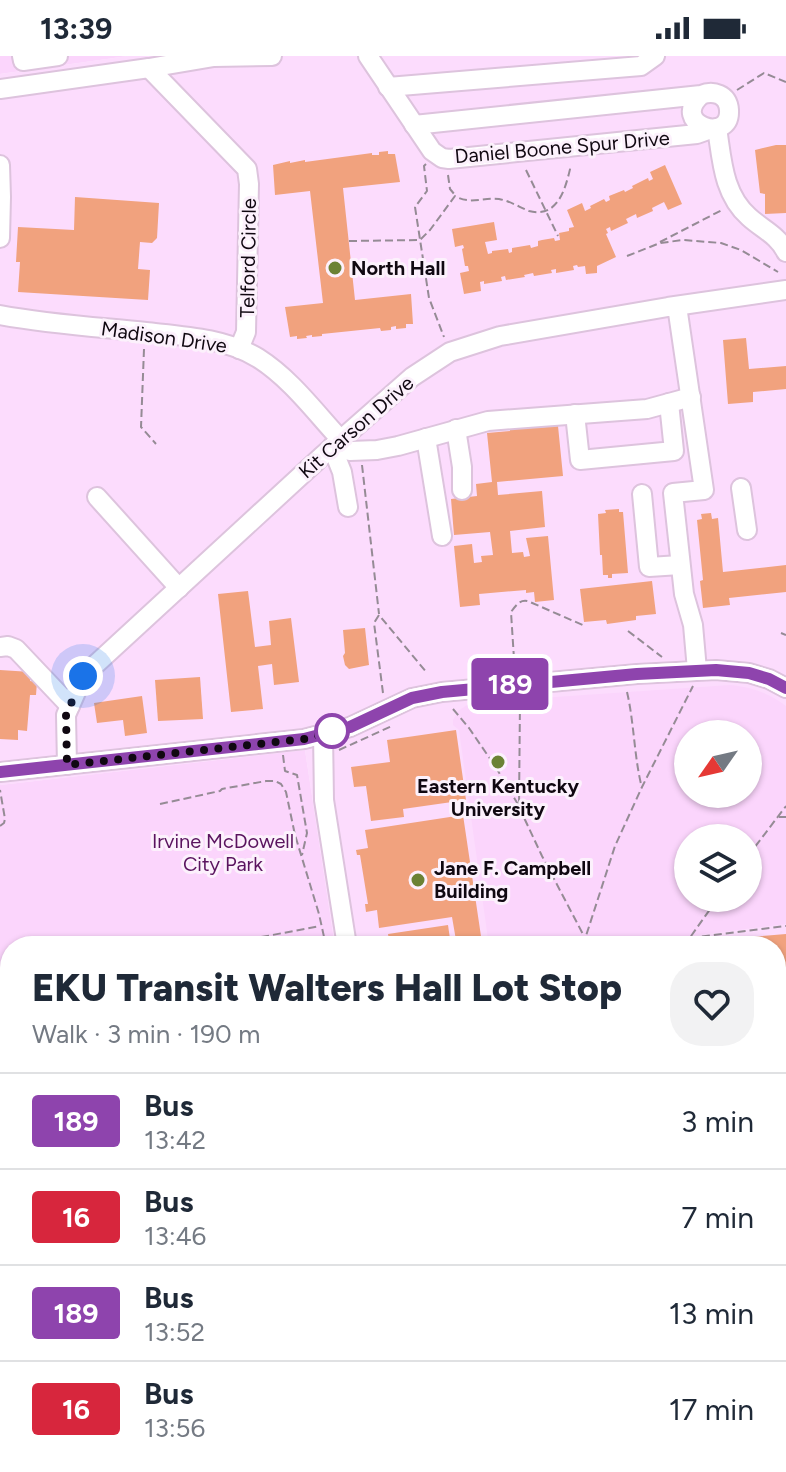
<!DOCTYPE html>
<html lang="en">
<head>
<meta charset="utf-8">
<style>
	body { margin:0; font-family:Figtree,sans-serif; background:#f2f2f3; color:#1f2937; height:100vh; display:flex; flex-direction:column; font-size:30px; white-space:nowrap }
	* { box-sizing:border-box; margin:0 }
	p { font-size:26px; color:#747a83 }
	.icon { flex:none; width:44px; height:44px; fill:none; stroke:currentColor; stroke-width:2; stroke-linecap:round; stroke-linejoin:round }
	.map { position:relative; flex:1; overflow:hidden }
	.panel { position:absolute; left:0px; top:880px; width:786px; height:536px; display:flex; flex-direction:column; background:#fff; border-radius:32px 32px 0 0; box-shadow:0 2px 6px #0004 }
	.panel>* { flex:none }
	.badge { padding:0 16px; border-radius:6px; font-size:28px; line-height:52px }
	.needle { width:52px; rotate:236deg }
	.tools { position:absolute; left:674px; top:664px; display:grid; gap:16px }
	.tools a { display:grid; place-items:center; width:88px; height:88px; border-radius:50%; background:#fff; box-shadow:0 2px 6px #0004; font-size:40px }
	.you { position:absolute; width:40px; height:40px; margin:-20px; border:6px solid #fff; border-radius:50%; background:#1a73e8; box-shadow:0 0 0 12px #1a73e833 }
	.map>.badge { position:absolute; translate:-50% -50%; box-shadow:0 0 0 4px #fff }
	.round { display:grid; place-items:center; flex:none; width:84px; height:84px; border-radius:32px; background:#f2f2f3 }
	.head { display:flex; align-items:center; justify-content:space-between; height:136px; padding:0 32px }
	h1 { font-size:38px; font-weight:800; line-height:60px }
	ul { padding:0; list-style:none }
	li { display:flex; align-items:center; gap:24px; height:96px; padding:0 32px; border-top:2px solid #e0e1e3 }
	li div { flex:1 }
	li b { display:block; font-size:30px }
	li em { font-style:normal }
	li .badge { min-width:88px; font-weight:700; text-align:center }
	.status { display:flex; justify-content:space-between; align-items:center; height:56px; padding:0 40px; background:#fff; direction:ltr }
	.status svg { height:22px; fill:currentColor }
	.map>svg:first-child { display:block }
	.built { fill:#fcdcfd; fill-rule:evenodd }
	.green { fill:#fbd5fc; fill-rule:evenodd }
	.building { fill:#f1a27e }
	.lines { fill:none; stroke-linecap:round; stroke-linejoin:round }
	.minor-casing { stroke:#ddc3dd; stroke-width:22 }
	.major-casing { stroke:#d4d3d4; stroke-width:28 }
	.path { stroke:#958b95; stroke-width:2; stroke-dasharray:8 4; stroke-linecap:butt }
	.minor { stroke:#fff; stroke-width:18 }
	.major { stroke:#fbe0a7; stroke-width:24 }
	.line-casing { stroke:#fff; stroke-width:18 }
	.line { stroke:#8e44ad; stroke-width:12 }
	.walk { stroke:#100811; stroke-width:8; stroke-dasharray:0 14.4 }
	.poi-dot { fill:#6b8234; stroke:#fcf1fc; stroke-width:3 }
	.stop-dot { fill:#fff; stroke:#8e44ad; stroke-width:4 }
	.labels { text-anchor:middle; stroke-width:6; stroke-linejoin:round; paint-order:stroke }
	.street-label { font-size:20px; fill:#100811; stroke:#fcf1fc }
	.poi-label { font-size:20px; font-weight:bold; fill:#100811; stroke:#fcf1fc; text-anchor:start }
	.park-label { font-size:20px; fill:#5a145f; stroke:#fcf1fc }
</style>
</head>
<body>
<div class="status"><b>13:39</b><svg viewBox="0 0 49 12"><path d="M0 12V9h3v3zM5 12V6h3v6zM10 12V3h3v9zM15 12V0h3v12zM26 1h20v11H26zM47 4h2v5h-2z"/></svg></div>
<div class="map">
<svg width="786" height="1416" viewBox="0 0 786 1416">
	<rect width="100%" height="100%" fill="#fcf1fc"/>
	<path class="built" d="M128 0H786V1416H329L328 1406H776V890H335L305 694 0 729V18ZM688 678H748V738H688ZM688 782H748V842H688Z"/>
	<g class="green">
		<path d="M0 0H128L0 18Z"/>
		<path d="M730 629C752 631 768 637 786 650V868L688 880 679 888 667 890H580L579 888 560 890H489L459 674 453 669V664L458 655 470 647ZM688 678H748V738H688ZM688 782H748V842H688Z"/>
		<path d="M305 694 335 890H10V1198L0 1199V729Z"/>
	</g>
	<g class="building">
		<path d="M776 89H786V157L765 158V138L760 137 755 94Z"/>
		<path d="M388 95V98H395L400 126 343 132 355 244 411 238 413 268H406V272L396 273V270L391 271V274L381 275 380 272 322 278V280L312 281V279L306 280 307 282 297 283V280L290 281 285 251 323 247 310 135 275 139 273 109 290 105V107L305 104V106L372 97V99H379V96Z"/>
		<path d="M665 109 682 148 668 154 664 146 652 152 653 155 637 162 636 158 626 163 628 167 611 175 610 171 606 173 608 177 606 178 616 201 597 210V217L586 218 585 210 578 211 577 209 573 210 574 214 556 217V213L551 214 552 217 534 220 533 217 524 219 525 221 506 224 505 220 501 221 502 225 484 228V225L480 226 481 235 464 238 460 217 469 215 468 210H465L462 193 464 192 463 189 455 191 452 173 494 166 497 184 485 186 488 198 492 197V195L508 193 509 197 512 196V192L530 189 531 192 538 190V185L542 184 554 182 555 185 560 184 559 177 569 175V172L574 171 567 154 582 147 585 155 591 152 590 150 604 143 606 146 610 144 609 140 624 134 625 136 633 132 632 130 648 122 649 125 653 123 650 116Z"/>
		<path d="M75 141 159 147 157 182 152 187 140 186 138 213 150 214 148 244 18 236 20 206H16L18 171 74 174Z"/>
		<path d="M746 282 749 313 786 310V333L753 336V346L728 348 723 284Z"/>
		<path d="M534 367 535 372 558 370 563 420 497 426 498 439 542 435 545 471 510 475 512 497 523 496 524 501 530 500 526 482 548 480 554 544 535 546 534 536 526 537V534L479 538 480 549 460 551 454 490 472 488 474 507 482 506 481 500 493 499 490 476 454 479 451 443 477 440 476 428 492 426 487 377 510 375V369Z"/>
		<path d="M619 453V456H623L628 517 612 518V522H608V519H603L602 499H600L598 458 606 457 605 454Z"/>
		<path d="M711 457 712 463 718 462 723 516 786 509V536L729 542 730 549 703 552 700 525 703 524 697 464 702 463 701 458Z"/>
		<path d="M652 525 656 558 636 560V564L607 568 606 564 584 566 580 533Z"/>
		<path d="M248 535 255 591 271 589 269 565 291 562 299 626 274 629 272 608 258 610 263 653 231 656 218 538Z"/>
		<path d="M365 572 369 609 349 613 345 609 343 600 345 597 343 574Z"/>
		<path d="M0 614 31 616 30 625 37 626 36 639H30L27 675 18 674V684L0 683Z"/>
		<path d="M200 621 203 663 158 665 155 624Z"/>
		<path d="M142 640 147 677 125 680 123 664 97 667 94 647Z"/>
		<path d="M456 674 466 744 403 753 404 761 371 765 366 730 354 731 351 711 390 706 387 684Z"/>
		<path d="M463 759 482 887 457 890 452 861 379 872 377 854 366 856 365 848H368L360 799H357L356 794 368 792 365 774Z"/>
		<path d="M448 869 451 890H390L388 878Z"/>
		<path d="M786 878V978L776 979V890H706L705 885Z"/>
		<path d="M786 996V1046L776 1047V997Z"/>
	</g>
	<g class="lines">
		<g class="minor-casing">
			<g id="minor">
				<path d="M22 0 23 5 58 0"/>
				<path d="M368 0 432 95 442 102 449 103 697 78 711 73"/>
				<path d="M149 12 214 1 272 0"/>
				<path d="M388 31 641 10 655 0"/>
				<path d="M0 33 149 12 247 113 249 128 246 276 239 293"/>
				<path d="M414 69 701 39C713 34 728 38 729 54 731 89 669 68 701 39"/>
				<path d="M717 72C722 104 723 138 749 161 762 173 778 179 786 196"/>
				<path d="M0 109 1 141 0 182"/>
				<path d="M677 250 704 434 673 437 684 538 693 569 697 614"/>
				<path d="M0 259C48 268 97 271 146 276 183 280 225 282 258 302 291 323 315 356 341 384"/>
				<path d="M575 358 580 404 674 395 669 347"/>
				<path d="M456 373 462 411V434"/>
				<path d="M426 382 442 480"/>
				<path d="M332 391 350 395 377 394 398 390 488 365 647 353 691 341"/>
				<path d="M332 391 342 416 348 451"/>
				<path d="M741 432 747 474"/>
				<path d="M642 438 649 511 680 509"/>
				<path d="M97 441 179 532"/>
				<path d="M0 591 8 590 16 593 70 650"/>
				<path d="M323 677 324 744 347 890"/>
				<path d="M67 709 66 659 83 620 321 401 412 321 450 296 500 280 668 251 786 234"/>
				<path d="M0 716 304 683 350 671 412 642 442 636 637 618 716 614 749 617 769 623 786 632"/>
				<path d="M0 1293H1"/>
				<path d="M0 1363 10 1361"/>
				<path d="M229 1406 230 1416"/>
				<path d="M346 1406 347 1416"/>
				<path d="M386 1406V1416"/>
			</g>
		</g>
		<g class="major-casing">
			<g id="major">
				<path d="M776 1145H786"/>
				<path d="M0 1207 10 1206"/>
			</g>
		</g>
		<g class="path">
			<path d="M737 34 764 17 786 26"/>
			<path d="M426 108 424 110 427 135 415 151 429 242 444 281"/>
			<path d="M526 114 558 180"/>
			<path d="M448 119 450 133 455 139"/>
			<path d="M349 185 420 184 430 174 455 140C470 149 483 141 499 143 510 145 519 151 529 155 559 163 566 130 571 109"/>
			<path d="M660 186 722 154"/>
			<path d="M627 200 660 187 683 184 721 187 741 194 778 216"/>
			<path d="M144 293 141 371 156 388"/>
			<path d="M362 409 379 558"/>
			<path d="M628 575 662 601"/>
			<path d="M781 577 786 579"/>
			<path d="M514 603 511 556C516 549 521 542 530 546L585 570"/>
			<path d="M627 636C634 666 634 698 641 728"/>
			<path d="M383 637 374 567 379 559 427 617"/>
			<path d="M520 644 519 751 542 800 585 882"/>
			<path d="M453 653 469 672 495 710 519 750"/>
			<path d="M339 694 392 670"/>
			<path d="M283 699 285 715 297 719 307 777 302 799"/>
			<path d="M160 748 220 735 222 733 266 725H275L281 728 286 736 295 779 319 858 326 890"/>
			<path d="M779 761H786"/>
			<path d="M0 770 4 767 5 763 0 734"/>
			<path d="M748 800 786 750"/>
			<path d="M690 882 786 870"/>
			<path d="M214 890 320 870"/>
			<path d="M586 890 585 883 615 790 642 731 693 630"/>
			<path d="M684 890 718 842"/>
			<path d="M0 928 10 926"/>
			<path d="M0 962 10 968"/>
			<path d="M776 1070 786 1069"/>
		</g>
		<use href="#minor" class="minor"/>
		<use href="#major" class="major"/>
	</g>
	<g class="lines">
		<g class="line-casing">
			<path id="line" d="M0 716 304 683 350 671 412 642 442 636 637 618 716 614 749 617 769 623 786 632"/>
		</g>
		<use href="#line" class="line"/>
		<path class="walk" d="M83 620 66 659 67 709 304 683 338 674 332 675"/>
	</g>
	<g class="poi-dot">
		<circle cx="335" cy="212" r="8"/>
		<circle cx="498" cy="706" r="8"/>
		<circle cx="418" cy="824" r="8"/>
	</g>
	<circle class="stop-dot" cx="332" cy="675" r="16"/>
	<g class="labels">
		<g class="street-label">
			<text transform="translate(562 91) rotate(-5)" y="7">Daniel Boone Spur Drive</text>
			<text transform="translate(248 202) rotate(-89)" y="7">Telford Circle</text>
			<text transform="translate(164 281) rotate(8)" y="7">Madison Drive</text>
			<text transform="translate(356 371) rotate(-41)" y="7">Kit Carson Drive</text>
		</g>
		<g class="poi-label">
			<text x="351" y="219">North Hall</text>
			<text x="498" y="737" text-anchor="middle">Eastern Kentucky<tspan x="498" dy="23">University</tspan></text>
			<text x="434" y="819">Jane F. Campbell<tspan x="434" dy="23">Building</tspan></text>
		</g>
		<g class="park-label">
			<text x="223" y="792">Irvine McDowell<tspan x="223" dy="23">City Park</tspan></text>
		</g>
	</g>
</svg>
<div class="tools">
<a><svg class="needle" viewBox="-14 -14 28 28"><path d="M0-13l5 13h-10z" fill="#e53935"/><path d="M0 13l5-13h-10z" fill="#747a83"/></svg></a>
<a><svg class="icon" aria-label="layers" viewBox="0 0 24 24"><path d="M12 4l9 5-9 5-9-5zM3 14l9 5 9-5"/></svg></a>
</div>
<div class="you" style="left:83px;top:620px"></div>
<b class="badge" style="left:510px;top:628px;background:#8e44ad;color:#fff">189</b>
<section class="panel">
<div class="head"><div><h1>EKU Transit Walters Hall Lot Stop</h1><p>Walk · 3 min · 190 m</p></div><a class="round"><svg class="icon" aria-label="heart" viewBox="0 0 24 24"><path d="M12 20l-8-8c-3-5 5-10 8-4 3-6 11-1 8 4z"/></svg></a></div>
<ul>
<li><span class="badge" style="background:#8e44ad;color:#fff">189</span><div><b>Bus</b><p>13:42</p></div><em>3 min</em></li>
<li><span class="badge" style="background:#d7263d;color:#fff">16</span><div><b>Bus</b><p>13:46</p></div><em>7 min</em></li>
<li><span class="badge" style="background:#8e44ad;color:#fff">189</span><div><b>Bus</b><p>13:52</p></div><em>13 min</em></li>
<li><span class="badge" style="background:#d7263d;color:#fff">16</span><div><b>Bus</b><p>13:56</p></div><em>17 min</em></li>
</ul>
</section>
</div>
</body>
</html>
